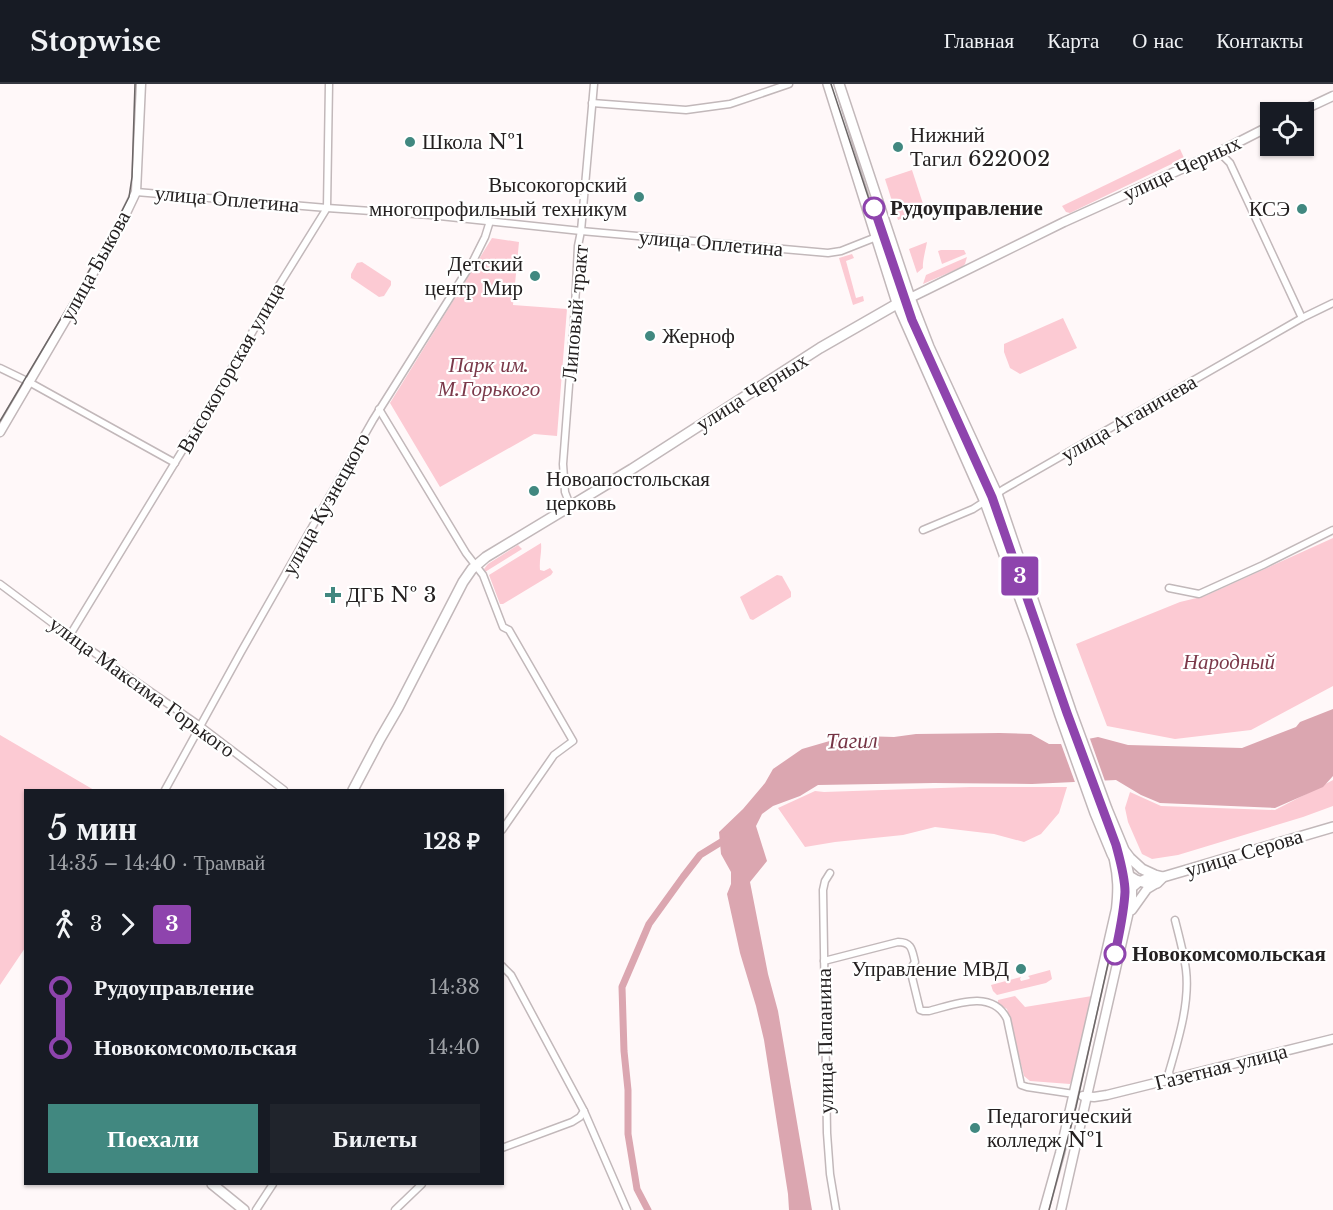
<!DOCTYPE html>
<html lang="ru">
<head>
<meta charset="utf-8">
<style>
	body { margin:0; font-family:"Libre Baskerville",serif; background:#20242c; color:#f1f3f6; height:100vh; display:flex; flex-direction:column; font-size:22px; white-space:nowrap }
	* { box-sizing:border-box; margin:0 }
	p { font-size:20px; color:#9ea1a6 }
	.icon { flex:none; width:33px; height:33px; fill:none; stroke:currentColor; stroke-width:2; stroke-linecap:round; stroke-linejoin:round }
	.map { position:relative; flex:1; overflow:hidden }
	.sheet { position:absolute; left:24px; top:705px; width:480px; height:396px; display:flex; flex-direction:column; background:#171b24; border-radius:0px; box-shadow:0 2px 4px #0004 }
	.sheet>* { flex:none }
	.badge { padding:0 12px; border-radius:4px; font-size:21px; line-height:39px }
	.controls { position:absolute; left:1260px; top:18px; display:grid; gap:12px }
	.controls a { display:grid; place-items:center; width:54px; height:54px; border-radius:0px; background:#171b24; box-shadow:0 2px 4px #0004; font-size:30px }
	.map>.badge { position:absolute; translate:-50% -50%; box-shadow:0 0 0 3px #fff }
	.legs { display:flex; align-items:center; gap:9px; height:66px; padding:0 24px; font-size:20px }
	.legs p { margin-inline-start:auto }
	.headline { display:flex; align-items:center; justify-content:space-between; height:102px; padding:0 24px }
	h1 { font-size:33px; font-weight:800; line-height:45px }
	.button { display:flex; gap:12px; margin-top:auto; padding:12px 24px }
	.button a { flex:1; height:69px; border-radius:0px; background:#418880; color:#fff; font-size:24px; font-weight:800; line-height:69px; text-align:center }
	.button a+a { background:#20242c; color:#f1f3f6 }
	ul { padding:0 24px; list-style:none }
	li { display:flex; align-items:center; gap:21px; height:60px; font-size:22px }
	li i { display:grid; place-items:center; width:9px; height:100%; margin:0 8px; background:currentColor }
	li i::after { content:''; width:15px; height:15px; margin:-8px; border:4px solid; border-radius:50%; background:#171b24 }
	li p { margin-inline-start:auto }
	li:first-child i { background:linear-gradient(#0000 50%,currentColor 0) }
	li:last-child i { background:linear-gradient(currentColor 50%,#0000 0) }
	header { display:flex; align-items:center; gap:36px; box-sizing:border-box; height:84px; padding:0 30px; background:#171b24; border-bottom:2px solid #363941 }
	header strong { font-size:28px }
	nav { display:flex; gap:33px; margin-inline-start:auto; font-size:21px }
	.map>svg:first-child { display:block }
	.green { fill:#fccad3 }
	.water { fill:#dba6b0 }
	.pier { fill:#fff8f9 }
	.lines { fill:none; stroke-linecap:round; stroke-linejoin:round }
	.canal { stroke:#dba6b0; stroke-width:7 }
	.street-casing { stroke:#c2b8ba; stroke-width:9 }
	.secondary-casing { stroke:#c2b8ba; stroke-width:11 }
	.primary-casing { stroke:#c2b8ba; stroke-width:12 }
	.street { stroke:#fff; stroke-width:6 }
	.secondary { stroke:#fff; stroke-width:8 }
	.primary { stroke:#fff; stroke-width:9 }
	.tram { stroke:#6c6767; stroke-width:1.5 }
	.line-1-casing { stroke:#fff; stroke-width:14 }
	.line-1 { stroke:#8e44ad; stroke-width:9 }
	.poi-dot { fill:#418880; stroke:#fff; stroke-width:2 }
	.stop-1-dot { fill:#fff; stroke:#8e44ad; stroke-width:3 }
	.labels { text-anchor:middle; stroke-width:4.5; stroke-linejoin:round; paint-order:stroke }
	.poi-label { font-size:21px; fill:#252121; stroke:#fff; text-anchor:start }
	.street-label { font-size:21px; fill:#252121; stroke:#fff }
	.stop-label { font-size:21px; font-weight:bold; fill:#252121; stroke:#fff; text-anchor:start }
	.park-label { font-size:21px; font-style:italic; fill:#7b394a; stroke:#fff }
	.water-label { font-size:22px; font-style:italic; fill:#753445; stroke:#fff }
</style>
</head>
<body>
<header>
<strong>Stopwise</strong>
<nav><a>Главная</a><a>Карта</a><a>О нас</a><a>Контакты</a></nav>
</header>
<div class="map">
<svg width="1333" height="1126" viewBox="0 0 1333 1126">
	<rect width="100%" height="100%" fill="#fff8f9"/>
	<g class="green">
		<path d="M1180 65 1184 74 1070 129 1066 128 1062 122Z"/>
		<path d="M912 86 925 126 898 136 885 95Z"/>
		<path d="M492 154 519 158 513 221 567 225 557 352 534 350 440 403 390 319Z"/>
		<path d="M927 158C926 164 922 179 923 184L917 189 909 165Z"/>
		<path d="M941 166H964L966 170 942 180 938 167Z"/>
		<path d="M852 170 854 174 846 177 856 214 863 212 864 217 853 221 839 174Z"/>
		<path d="M967 173 965 180 962 183 923 200 926 191Z"/>
		<path d="M362 178 391 197V201L384 212 379 213 351 194V190L357 179Z"/>
		<path d="M1063 234 1077 264 1020 290 1010 284 1004 268V260Z"/>
		<path d="M1333 454V602L1251 646 1175 655 1107 642 1076 560 1180 518 1205 512Z"/>
		<path d="M541 459C542 469 539 476 540 486L544 487 550 484 553 488 551 491 503 520H500L489 491Z"/>
		<path d="M518 461 522 465 485 488 484 485 488 480Z"/>
		<path d="M777 491 782 492 791 508V513L753 536 750 535 740 513Z"/>
		<path d="M0 651 94 706H26L25 864 0 901Z"/>
		<path d="M1333 696V722L1303 733 1178 771 1152 775 1142 770 1128 738 1125 724 1130 708 1161 722 1275 726Z"/>
		<path d="M970 703H1067L1059 729 1041 750 1024 758 994 750 935 743 903 751 835 758 805 763 778 724 815 707 824 708Z"/>
		<path d="M1050 886 1052 895 1046 899 997 911 993 907 991 901 1021 893 1020 895 1021 897 1029 895 1030 894 1028 892Z"/>
		<path d="M1015 912 1025 923 1092 912 1073 994 1070 1000 1030 997 1024 992 1007 925 998 920V916Z"/>
	</g>
	<path class="water" d="M1333 625V692L1323 703 1275 724 1160 719 1141 711 1116 696 1032 700 934 699 818 701 800 712 773 722 762 730 756 742 767 777 750 798 768 890 778 927 812 1126H789L788 1110 764 956 756 922 740 869 727 810 731 800V788L721 770 719 748 743 725 765 699 773 685 802 665 833 656 862 652 894 653 916 650 1000 649 1031 650 1049 660H1063L1098 653 1128 661 1242 664 1296 643 1300 638Z"/>
	<path class="pier" d="M1089 652 1106 700 1076 701 1060 657Z"/>
	<g class="lines">
		<path class="canal" d="M648 1126 637 1105 628 1050V1006L624 967 622 903 649 840 683 793 700 771 726 755"/>
		<g class="street-casing">
			<g id="street">
				<path d="M592 19 686 26 730 20 789 0"/>
				<path d="M1219 68 1230 79 1302 234"/>
				<path d="M136 108 327 124 430 131 581 147 828 169 841 167 889 148"/>
				<path d="M0 284 29 298 175 379"/>
				<path d="M379 325 466 469 483 491 503 543 509 546 573 657 554 671 502 746"/>
				<path d="M570 421 565 408 563 380 575 223 578 162 581 147 594 0"/>
				<path d="M923 446 973 425 1004 405 1302 234 1333 219"/>
				<path d="M0 500 63 547 200 642 284 706"/>
				<path d="M1169 504 1199 510 1263 481 1333 446"/>
				<path d="M70 551 221 303 278 203 327 124 329 0"/>
				<path d="M165 706 241 568 373 336 473 177 485 153 490 137"/>
				<path d="M830 789 825 797 823 806 827 1049 830 1090 836 1126"/>
				<path d="M824 877 898 858C912 858 912 866 915 878L911 884V889L920 926 923 927H929C953 921 992 904 1007 935L1021 1001 1027 1003 1074 1010"/>
				<path d="M502 882 511 891 584 1027 627 1126"/>
				<path d="M1171 996 1169 988C1178 957 1190 919 1186 886 1184 870 1179 852 1175 836"/>
				<path d="M502 1064 572 1038 580 1033 584 1027"/>
				<path d="M256 1126 273 1100"/>
				<path d="M395 1126 422 1100"/>
			</g>
		</g>
		<g class="secondary-casing">
			<g id="secondary">
				<path d="M1299 28 1333 12"/>
				<path d="M910 214 1064 138 1219 68 1270 42"/>
				<path d="M0 348 117 148 136 108 141 0"/>
				<path d="M1118 823C1127 808 1136 796 1155 791"/>
				<path d="M1132 826 1147 805 1157 799"/>
				<path d="M1083 1012 1094 1013 1107 1011 1333 955"/>
				<path d="M1044 1126 1060 1069 1116 825C1118 806 1118 794 1114 776"/>
				<path d="M1061 1126 1132 814V804L1124 766"/>
			</g>
		</g>
		<g class="primary-casing">
			<g id="primary">
				<path d="M828 0 897 219 985 418 1035 556 1060 631 1095 729 1112 770 1119 783 1126 790 1136 796 1146 799H1157L1163 793 1333 743"/>
				<path d="M839 0 910 214 929 263 997 410 1071 627 1107 725 1124 766 1130 774 1142 785 1155 791 1163 793"/>
				<path d="M353 706 380 655 398 624 463 498 472 485 486 473 632 385 820 264 902 217"/>
				<path d="M212 1100 244 1126"/>
			</g>
		</g>
		<use href="#street" class="street"/>
		<use href="#secondary" class="secondary"/>
		<use href="#primary" class="primary"/>
		<g class="tram">
			<path d="M831 0 909 237 989 415 1037 548 1063 630 1113 762 1117 775 1121 806 1118 835 1076 1023 1049 1126"/>
			<path d="M0 337 105 160 129 113 132 93 135 0"/>
		</g>
	</g>
	<g class="lines">
		<g class="line-1-casing">
			<path id="line-1" d="M874 124 912 236 992 413 1067 629 1116 761C1120 776 1125 793 1125 808 1124 829 1119 850 1115 870"/>
		</g>
		<use href="#line-1" class="line-1"/>
	</g>
	<g class="poi-dot">
		<circle cx="410" cy="58" r="6"/>
		<circle cx="898" cy="63" r="6"/>
		<circle cx="639" cy="113" r="6"/>
		<circle cx="1302" cy="125" r="6"/>
		<circle cx="535" cy="192" r="6"/>
		<circle cx="650" cy="252" r="6"/>
		<circle cx="534" cy="407" r="6"/>
		<path d="M330 502h6v6h6v6h-6v6h-6v-6h-6v-6h6z"/>
		<circle cx="1021" cy="885" r="6"/>
		<circle cx="975" cy="1044" r="6"/>
	</g>
	<g class="stop-1-dot">
		<circle cx="874" cy="124" r="10"/>
		<circle cx="1115" cy="870" r="10"/>
	</g>
	<g class="labels">
		<g class="poi-label">
			<text x="910" y="58">Нижний<tspan x="910" dy="24">Тагил 622002</tspan></text>
			<text x="422" y="65">Школа №1</text>
			<text x="627" y="108" text-anchor="end">Высокогорский<tspan x="627" dy="24">многопрофильный техникум</tspan></text>
			<text x="1290" y="132" text-anchor="end">КСЭ</text>
			<text x="523" y="187" text-anchor="end">Детский<tspan x="523" dy="24">центр Мир</tspan></text>
			<text x="662" y="259">Жерноф</text>
			<text x="546" y="402">Новоапостольская<tspan x="546" dy="24">церковь</tspan></text>
			<text x="346" y="518">ДГБ № 3</text>
			<text x="1009" y="892" text-anchor="end">Управление МВД</text>
			<text x="987" y="1039">Педагогический<tspan x="987" dy="24">колледж №1</tspan></text>
		</g>
		<g class="street-label">
			<text transform="translate(1182 84) rotate(-25)" y="7">улица Черных</text>
			<text transform="translate(227 115) rotate(5)" y="7">улица Оплетина</text>
			<text transform="translate(711 159) rotate(5)" y="7">улица Оплетина</text>
			<text transform="translate(95 182) rotate(-61)" y="7">улица Быкова</text>
			<text transform="translate(575 229) rotate(-85)" y="7">Липовый тракт</text>
			<text transform="translate(231 284) rotate(-60)" y="7">Высокогорская улица</text>
			<text transform="translate(752 308) rotate(-32)" y="7">улица Черных</text>
			<text transform="translate(1129 334) rotate(-30)" y="7">улица Аганичева</text>
			<text transform="translate(326 420) rotate(-61)" y="7">улица Кузнецкого</text>
			<text transform="translate(142 603) rotate(36)" y="7">улица Максима Горького</text>
			<text transform="translate(1244 769) rotate(-17)" y="7">улица Серова</text>
			<text transform="translate(825 957) rotate(-91)" y="7">улица Папанина</text>
			<text transform="translate(1221 983) rotate(-14)" y="7">Газетная улица</text>
		</g>
		<g class="stop-label">
			<text x="890" y="131">Рудоуправление</text>
			<text x="1132" y="877">Новокомсомольская</text>
		</g>
		<g class="park-label">
			<text x="489" y="288">Парк им.<tspan x="489" dy="24">М.Горького</tspan></text>
			<text x="1229" y="585">Народный</text>
		</g>
		<g class="water-label">
			<text transform="translate(852 656) rotate(-1)" y="8">Тагил</text>
		</g>
	</g>
</svg>
<div class="controls">
<a><svg class="icon" aria-label="locate" viewBox="0 0 24 24"><circle cx="12" cy="12" r="6"/><path d="M12 2v4M12 18v4M2 12h4M18 12h4"/></svg></a>
</div>
<b class="badge" style="left:1020px;top:492px;background:#8e44ad;color:#fff">3</b>
<section class="sheet">
<div class="headline"><div><h1>5 мин</h1><p>14:35 – 14:40 · Трамвай</p></div><b>128 ₽</b></div>
<div class="legs"><svg class="icon" aria-label="walk" viewBox="0 0 24 24"><circle cx="13" cy="4" r="2"/><path d="M13 8l-2 6 4 7M11 14l-3 7M7 12l3-4h3l4 4"/></svg>3<svg class="icon" aria-label="forward" viewBox="0 0 24 24"><path d="M9 5l7 7-7 7"/></svg><b class="badge" style="background:#8e44ad;color:#fff">3</b></div>
<ul>
<li><i style="color:#8e44ad"></i><b>Рудоуправление</b><p>14:38</p></li>
<li><i style="color:#8e44ad"></i><b>Новокомсомольская</b><p>14:40</p></li>
</ul>
<div class="button"><a>Поехали</a><a>Билеты</a></div>
</section>
</div>
</body>
</html>
